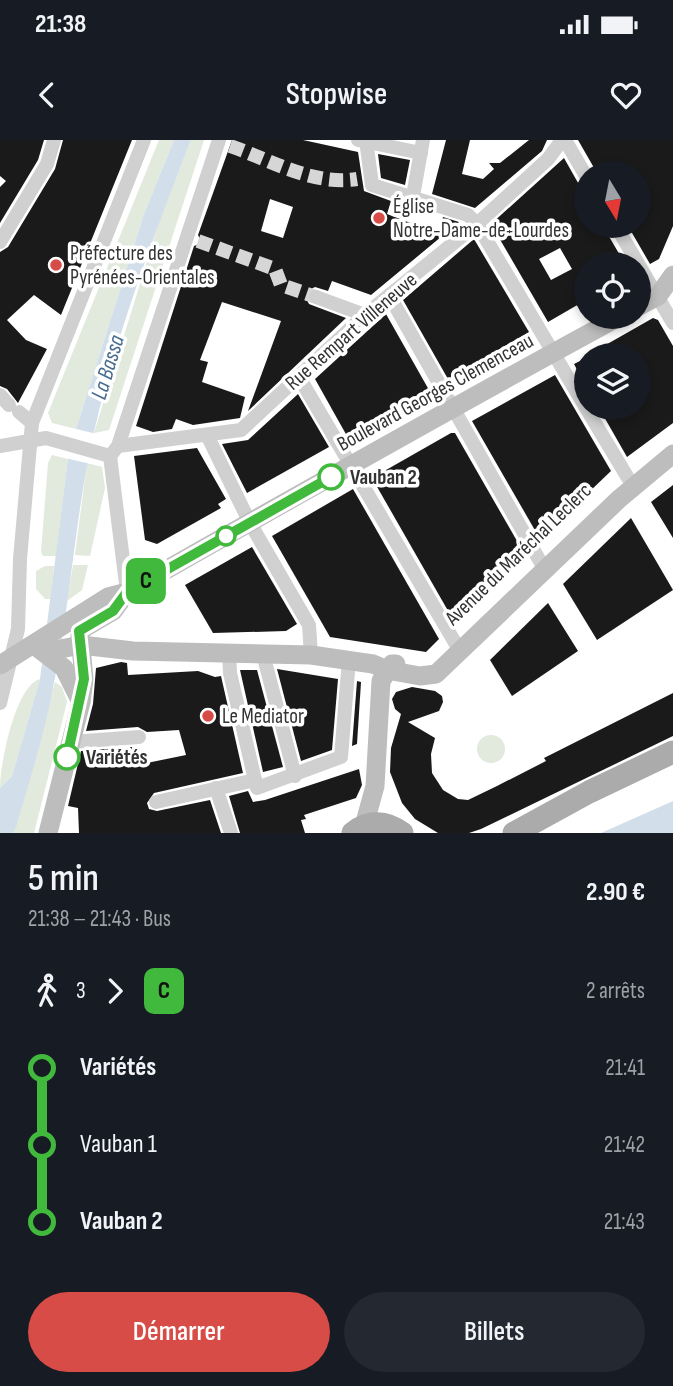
<!DOCTYPE html>
<html lang="fr">
<head>
<meta charset="utf-8">
<style>
	body { margin:0; font-family:"Sofia Sans Condensed",sans-serif; background:#242831; color:#f1f3f6; height:100vh; display:flex; flex-direction:column; font-size:26px; white-space:nowrap }
	* { box-sizing:border-box; margin:0 }
	p { font-size:23px; color:#9ea1a6 }
	.icon { flex:none; width:38px; height:38px; fill:none; stroke:currentColor; stroke-width:2; stroke-linecap:round; stroke-linejoin:round }
	.map { position:relative; height:693px; overflow:hidden }
	.drawer { display:flex; flex-direction:column; background:#171b24; flex:1 }
	.drawer>* { flex:none }
	.badge { padding:0 14px; border-radius:10px; font-size:24px; line-height:46px }
	.needle { width:46px; rotate:170deg }
	.fabs { position:absolute; left:574px; top:21px; display:grid; gap:14px }
	.fabs a { display:grid; place-items:center; width:77px; height:77px; border-radius:50%; background:#171b24; box-shadow:0 4px 10px #0003; font-size:35px }
	.map>.badge { position:absolute; translate:-50% -50%; box-shadow:0 0 0 4px #fff }
	.legs { display:flex; align-items:center; gap:10px; height:77px; padding:0 28px; font-size:23px }
	.legs p { margin-inline-start:auto }
	.head { display:flex; align-items:center; justify-content:space-between; height:119px; padding:0 28px }
	h1 { font-size:38px; font-weight:600; line-height:52px }
	.cta { display:flex; gap:14px; margin-top:auto; padding:14px 28px }
	.cta a { flex:1; height:80px; border-radius:42px; background:#d74c47; color:#fff; font-size:28px; font-weight:600; line-height:80px; text-align:center }
	.cta a+a { background:#242831; color:#f1f3f6 }
	ul { padding:0 28px; list-style:none }
	li { display:flex; align-items:center; gap:24px; height:77px; font-size:26px }
	li i { display:grid; place-items:center; width:10px; height:100%; margin:0 9px; background:currentColor }
	li i::after { content:''; width:18px; height:18px; margin:-9px; border:5px solid; border-radius:50%; background:#171b24 }
	li p { margin-inline-start:auto }
	li:first-child i { background:linear-gradient(#0000 50%,currentColor 0) }
	li:last-child i { background:linear-gradient(currentColor 50%,#0000 0) }
	.status { display:flex; justify-content:space-between; align-items:center; height:49px; padding:0 35px; background:#171b24; direction:ltr }
	.status svg { height:19px; fill:currentColor }
	header { display:flex; justify-content:space-between; align-items:center; height:91px; padding:0 28px; background:#171b24; font-size:32px; font-weight:600 }
	.map>svg:first-child { display:block }
	.green { fill:#e2e9dd }
	.water { fill:#d2dfeb }
	.pier { fill:#fff }
	.building { fill:#1a1a1a; fill-rule:evenodd }
	.lines { fill:none; stroke-linecap:round; stroke-linejoin:round }
	.street-tunnel { stroke:#d6d6d6; stroke-width:14; stroke-dasharray:14 7; stroke-linecap:butt }
	.street { stroke:#d0d0d0; stroke-width:14 }
	.secondary { stroke:#bdbdbd; stroke-width:19 }
	.primary { stroke:#ababab; stroke-width:23 }
	.line-1-casing { stroke:#fff; stroke-width:16 }
	.line-1 { stroke:#40b93c; stroke-width:10 }
	.poi-dot { fill:#d74c47; stroke:#fff; stroke-width:2.5 }
	.stop-1-dot { fill:#fff; stroke:#40b93c; stroke-width:3.5 }
	.labels { text-anchor:middle; stroke-width:7; stroke-linejoin:round; paint-order:stroke }
	.poi-label { font-size:21px; fill:#333; stroke:#fff; text-anchor:start }
	.street-label { font-size:21px; fill:#333; stroke:#fff }
	.stop-label { font-size:21px; font-weight:bold; fill:#333; stroke:#fff; text-anchor:start }
	.water-label { font-size:23px; font-style:italic; fill:#466c90; stroke:#fff }
</style>
</head>
<body>
<div class="status"><b>21:38</b><svg viewBox="0 0 49 12"><path d="M0 12V9h3v3zM5 12V6h3v6zM10 12V3h3v9zM15 12V0h3v12zM26 1h20v11H26zM47 4h2v5h-2z"/></svg></div>
<header><svg class="icon" aria-label="back" viewBox="0 0 24 24"><path d="M15 5l-7 7 7 7"/></svg>Stopwise<svg class="icon" aria-label="heart" viewBox="0 0 24 24"><path d="M12 20l-8-8c-3-5 5-10 8-4 3-6 11-1 8 4z"/></svg></header>
<div class="map">
<svg width="673" height="693" viewBox="0 0 673 693">
	<rect width="100%" height="100%" fill="#fff"/>
	<g class="green">
		<path d="M159 0H174L144 74 76 289 52 283 48 273Z"/>
		<path d="M191 0H204L109 290 94 293 160 79Z"/>
		<path d="M52 315 68 319 56 416H43L41 412 48 323Z"/>
		<path d="M87 323 102 327 105 348 90 416 75 415Z"/>
		<path d="M73 425H88L82 450 67 461Z"/>
		<path d="M45 426H54L51 459H45L36 449V431Z"/>
		<path d="M40 539 12 636 0 648C0 624 15 546 40 539Z"/>
		<path d="M55 542 62 547 67 562 34 693H13Z"/>
		<circle cx="491" cy="609" r="14"/>
	</g>
	<g class="water">
		<path d="M174 0H191C154 95 117 192 94 292 75 375 71 460 54 543 45 592 30 639 16 687L13 693H0V648L12 636 40 539 68 319 76 289 144 74Z"/>
		<path d="M673 661V693H601Z"/>
	</g>
	<path class="pier" d="M72 288 97 294 91 324 65 318Z"/>
	<g class="building">
		<path d="M0 0H44L38 20 0 83V47L6 41 0 36Z"/>
		<path d="M63 0H132L61 175 34 155 7 180 26 200 47 209 18 263 7 249 0 246V112L8 107 55 29Z"/>
		<path d="M232 0H303L358 12 364 51 391 61 387 74 439 94 443 77 459 82 371 155 332 141 328 151 315 147 309 150 306 158 309 164 346 178 248 271 281 181 222 162 200 220 208 222 202 242 245 257 240 278 193 285 176 279 172 289 153 292 136 286 194 106 202 103 198 95ZM270 59 293 67 283 98 261 91Z"/>
		<path d="M446 0H470L462 34 483 39 494 29 489 23H500L529 0H547L542 11 475 68 432 54Z"/>
		<path d="M578 0H673V86L659 119 650 124 628 86H639V33H597Z"/>
		<path d="M378 14 410 20 405 45 381 38Z"/>
		<path d="M564 18 586 57V86H603L625 124H586V160L548 182 491 84ZM560 108 572 129 551 140 539 119Z"/>
		<path d="M474 99 529 192 448 239 403 160Z"/>
		<path d="M386 174 429 250 347 296 315 239Z"/>
		<path d="M653 178 658 180 673 206V283L627 317 599 268H639V215H588Z"/>
		<path d="M586 218V246L574 224Z"/>
		<path d="M555 235 611 331 540 399 472 281Z"/>
		<path d="M298 254 329 307 247 353 222 304 248 300Z"/>
		<path d="M451 293H455L525 415 455 483 372 338Z"/>
		<path d="M197 308 226 359 218 364 221 368 157 404 145 400 134 316Z"/>
		<path d="M673 345V398L651 362Z"/>
		<path d="M353 349 439 499 426 512 330 497 272 396Z"/>
		<path d="M631 378 673 450 597 500 563 444Z"/>
		<path d="M252 407 297 484 286 491 213 493 185 445Z"/>
		<path d="M548 463 578 511 512 556 490 520Z"/>
		<path d="M121 522 127 523 128 535 198 531 215 537 221 536 243 633 154 653 147 663 149 669 157 671 210 660 221 693H79L78 668 68 666 81 611 132 607 137 625 186 615 179 590 147 592 138 587 86 591 93 564 96 528Z"/>
		<path d="M277 529 338 539 332 610 301 621Z"/>
		<path d="M240 530H257L283 627 263 632Z"/>
		<path d="M357 541 361 542 357 604 352 606Z"/>
		<path d="M412 547 435 551 442 556 443 562 439 571 408 582 435 598 431 614 432 633 443 650 458 659 468 660 497 646 546 621 544 618 673 553V596L481 689 469 693H438L415 679 402 663 390 632 391 608 401 574 395 569 392 559 396 552Z"/>
		<path d="M359 629 362 645 356 658 304 675 306 679 301 680 305 693H240L229 656 248 651 253 662 265 660Z"/>
	</g>
	<g class="lines">
		<g class="street-tunnel">
			<path d="M230 6C271 20 313 46 357 39"/>
			<path d="M198 101 275 129 281 145 316 157"/>
		</g>
		<g class="street">
			<path d="M358 0 421 13"/>
			<path d="M366 0 372 45 468 75 477 84 586 268"/>
			<path d="M565 0 586 36"/>
			<path d="M413 56 423 0"/>
			<path d="M616 86 673 183"/>
			<path d="M0 102 47 24 54 0"/>
			<path d="M389 155 541 423"/>
			<path d="M316 157 365 175"/>
			<path d="M299 237 457 506"/>
			<path d="M0 255 9 265"/>
			<path d="M586 268 628 338"/>
			<path d="M19 272 32 283"/>
			<path d="M207 295 250 383 309 485 311 515"/>
			<path d="M0 306 46 298 110 316 127 452"/>
			<path d="M118 306 219 0"/>
			<path d="M110 316 118 306 241 290 365 175 477 84 548 19 562 0"/>
			<path d="M229 513 230 533 255 640"/>
			<path d="M263 514 295 636"/>
			<path d="M0 563 18 489 20 419 32 283 144 0"/>
			<path d="M71 602 139 597"/>
			<path d="M216 648 231 693"/>
			<path d="M156 662 255 640 257 648 341 617 349 519"/>
		</g>
		<g class="secondary">
			<path d="M639 166 658 156 673 135"/>
			<path d="M84 488 113 471 127 452"/>
			<path d="M39 509 64 528 81 562"/>
			<path d="M45 512 81 505 133 511 311 515 373 524 387 530 420 536 436 534 619 359 673 314"/>
			<path d="M0 525 108 457 127 452C291 359 454 266 619 177"/>
			<path d="M364 686 375 646 381 541 392 524H396"/>
			<path d="M48 693 81 562 84 539 80 496"/>
		</g>
		<g class="primary">
			<path d="M353 693C369 680 386 681 402 693"/>
			<path d="M514 693 589 652 673 612"/>
		</g>
	</g>
	<g class="lines">
		<g class="line-1-casing">
			<path id="line-1" d="M67 617 84 539 79 491 113 471 127 452 331 337"/>
		</g>
		<use href="#line-1" class="line-1"/>
	</g>
	<g class="poi-dot">
		<circle cx="379" cy="78" r="7"/>
		<circle cx="56" cy="125" r="7"/>
		<circle cx="208" cy="576" r="7"/>
	</g>
	<g class="stop-1-dot">
		<circle cx="331" cy="337" r="12"/>
		<circle cx="226" cy="396" r="9"/>
		<circle cx="67" cy="617" r="12"/>
	</g>
	<g class="labels">
		<g class="poi-label">
			<text x="393" y="73">Église<tspan x="393" dy="24">Notre-Dame-de-Lourdes</tspan></text>
			<text x="70" y="120">Préfecture des<tspan x="70" dy="24">Pyrénées-Orientales</tspan></text>
			<text x="222" y="583">Le Mediator</text>
		</g>
		<g class="street-label">
			<text transform="translate(351 191) rotate(-41)" y="7">Rue Rempart Villeneuve</text>
			<text transform="translate(435 252) rotate(-29)" y="7">Boulevard Georges Clemenceau</text>
			<text transform="translate(518 414) rotate(-44)" y="7">Avenue du Maréchal Leclerc</text>
		</g>
		<g class="stop-label">
			<text x="350" y="344">Vauban 2</text>
			<text x="86" y="624">Variétés</text>
		</g>
		<g class="water-label">
			<text transform="translate(107 227) rotate(-73)" y="8">La Bassa</text>
		</g>
	</g>
</svg>
<div class="fabs">
<a><svg class="needle" viewBox="-14 -14 28 28"><path d="M0-13l5 13h-10z" fill="#e53935"/><path d="M0 13l5-13h-10z" fill="#9ea1a6"/></svg></a>
<a><svg class="icon" aria-label="locate" viewBox="0 0 24 24"><circle cx="12" cy="12" r="6"/><path d="M12 2v4M12 18v4M2 12h4M18 12h4"/></svg></a>
<a><svg class="icon" aria-label="layers" viewBox="0 0 24 24"><path d="M12 4l9 5-9 5-9-5zM3 14l9 5 9-5"/></svg></a>
</div>
<b class="badge" style="left:146px;top:441px;background:#40b93c;color:#111">C</b>
</div>
<section class="drawer">
<div class="head"><div><h1>5 min</h1><p>21:38 – 21:43 · Bus</p></div><b>2.90 €</b></div>
<div class="legs"><svg class="icon" aria-label="walk" viewBox="0 0 24 24"><circle cx="13" cy="4" r="2"/><path d="M13 8l-2 6 4 7M11 14l-3 7M7 12l3-4h3l4 4"/></svg>3<svg class="icon" aria-label="forward" viewBox="0 0 24 24"><path d="M9 5l7 7-7 7"/></svg><b class="badge" style="background:#40b93c;color:#111">C</b><p>2 arrêts</p></div>
<ul>
<li><i style="color:#40b93c"></i><b>Variétés</b><p>21:41</p></li>
<li><i style="color:#40b93c"></i><span>Vauban 1</span><p>21:42</p></li>
<li><i style="color:#40b93c"></i><b>Vauban 2</b><p>21:43</p></li>
</ul>
<div class="cta"><a>Démarrer</a><a>Billets</a></div>
</section>
</body>
</html>
